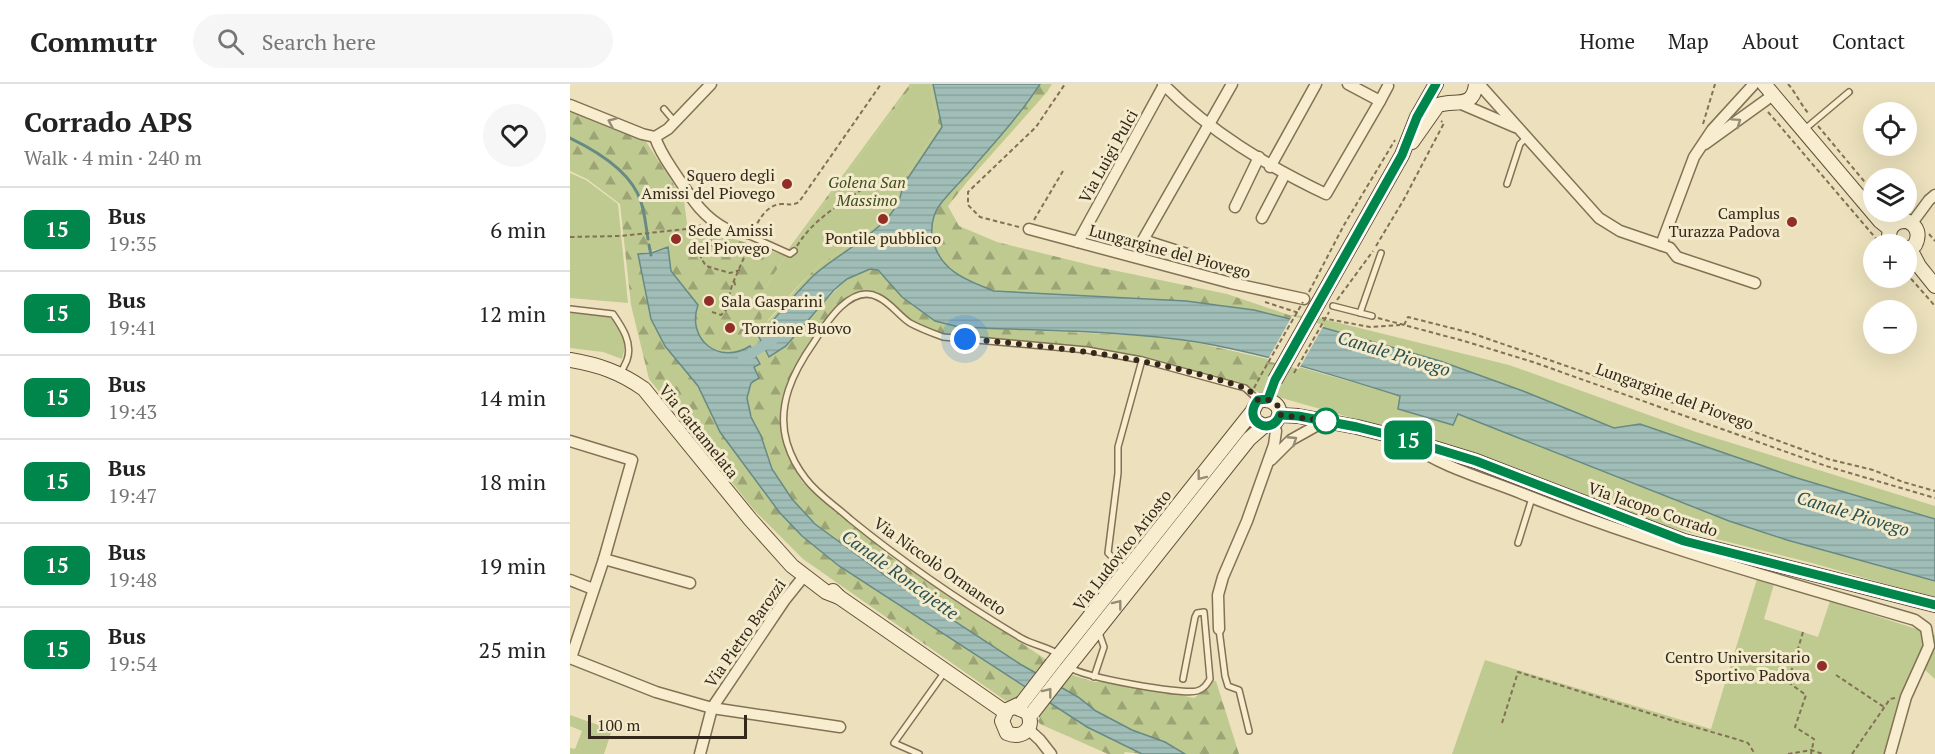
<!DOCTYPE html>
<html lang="en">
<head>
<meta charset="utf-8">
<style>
	body { margin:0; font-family:"PT Serif",serif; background:#f6f6f6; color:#222; height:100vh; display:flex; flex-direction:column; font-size:22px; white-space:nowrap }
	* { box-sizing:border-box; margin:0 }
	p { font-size:20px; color:#767676 }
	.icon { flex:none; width:33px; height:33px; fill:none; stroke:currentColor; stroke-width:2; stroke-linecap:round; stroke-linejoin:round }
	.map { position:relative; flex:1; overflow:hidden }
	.side { display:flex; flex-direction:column; background:#fff; width:570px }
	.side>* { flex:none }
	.badge { padding:0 12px; border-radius:9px; font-size:21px; line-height:39px }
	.fabs { position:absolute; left:1293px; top:18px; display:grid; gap:12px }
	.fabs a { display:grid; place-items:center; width:54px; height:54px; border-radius:50%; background:#fff; box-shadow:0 6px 24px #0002; font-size:30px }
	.scale { position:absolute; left:18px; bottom:15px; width:159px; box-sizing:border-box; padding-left:6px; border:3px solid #33281b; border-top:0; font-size:16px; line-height:21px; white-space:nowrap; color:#33281b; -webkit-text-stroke:4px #f4ebcc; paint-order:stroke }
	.you { position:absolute; width:30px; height:30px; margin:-15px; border:4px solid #fff; border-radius:50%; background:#1a73e8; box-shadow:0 0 0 9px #1a73e833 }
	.map>.badge { position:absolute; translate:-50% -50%; box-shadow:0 0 0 3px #fff }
	.round { display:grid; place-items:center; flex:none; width:63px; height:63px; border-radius:32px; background:#f6f6f6 }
	.headline { display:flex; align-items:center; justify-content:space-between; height:102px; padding:0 24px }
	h1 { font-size:28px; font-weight:600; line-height:45px }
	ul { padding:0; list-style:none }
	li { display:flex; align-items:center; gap:18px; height:84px; padding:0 24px; border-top:2px solid #e0e0e0 }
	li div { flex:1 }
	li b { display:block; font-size:22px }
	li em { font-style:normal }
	li .badge { min-width:66px; font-weight:700; text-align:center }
	header { display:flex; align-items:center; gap:36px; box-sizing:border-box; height:84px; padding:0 30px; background:#fff; border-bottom:2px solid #e0e0e0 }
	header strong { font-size:28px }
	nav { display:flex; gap:33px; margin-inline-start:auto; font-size:21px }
	.search { width:420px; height:54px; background:#f6f6f6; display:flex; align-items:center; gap:15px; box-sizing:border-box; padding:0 21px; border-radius:33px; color:#767676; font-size:22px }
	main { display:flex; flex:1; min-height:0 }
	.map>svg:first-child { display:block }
	.green { fill:#bfca91 }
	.forest { fill:url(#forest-firs) }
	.water { fill:url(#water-rules); stroke:#688a84; stroke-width:1.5 }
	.pier { fill:#ece1bc }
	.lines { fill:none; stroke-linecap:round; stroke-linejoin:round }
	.stream { stroke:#688a84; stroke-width:3 }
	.canal { stroke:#a0beb7; stroke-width:10 }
	.lane-casing { stroke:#837156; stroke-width:8 }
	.street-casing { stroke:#837156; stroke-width:13 }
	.secondary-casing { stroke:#65523a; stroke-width:16 }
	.path { stroke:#837156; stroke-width:2; stroke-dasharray:4.5 3; stroke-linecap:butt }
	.lane { stroke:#f8eecf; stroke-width:5 }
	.street { stroke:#f8eecf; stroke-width:10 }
	.secondary { stroke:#f8eecf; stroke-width:14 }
	.secondary-bridge-casing { stroke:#65523a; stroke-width:16; stroke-linecap:butt }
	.path-bridge { stroke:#837156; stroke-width:2; stroke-dasharray:4.5 3; stroke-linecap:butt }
	.secondary-bridge { stroke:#f8eecf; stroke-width:14 }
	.oneway { stroke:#968b75 }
	.line-casing { stroke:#fff; stroke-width:14 }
	.line { stroke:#00854a; stroke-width:9 }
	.walk { stroke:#33281b; stroke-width:6; stroke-dasharray:0 10.8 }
	.poi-dot { fill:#912e28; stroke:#f4ebcc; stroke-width:2 }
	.stop-dot { fill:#fff; stroke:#00854a; stroke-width:3 }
	.labels { text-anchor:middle; stroke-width:6; stroke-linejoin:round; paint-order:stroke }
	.street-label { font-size:16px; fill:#33281b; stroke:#f4ebcc }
	.poi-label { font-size:16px; fill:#33281b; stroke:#f4ebcc; text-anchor:end }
	.park-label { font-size:16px; font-style:italic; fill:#404f22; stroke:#f4ebcc }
	.water-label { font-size:18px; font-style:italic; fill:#2a5252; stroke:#f4ebcc }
</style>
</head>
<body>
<header>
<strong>Commutr</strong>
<div class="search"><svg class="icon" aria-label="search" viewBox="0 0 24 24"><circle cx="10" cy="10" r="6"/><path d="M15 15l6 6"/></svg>Search here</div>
<nav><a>Home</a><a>Map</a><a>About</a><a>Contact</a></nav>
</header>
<main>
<section class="side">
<div class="headline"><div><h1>Corrado APS</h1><p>Walk · 4 min · 240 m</p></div><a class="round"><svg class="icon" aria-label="heart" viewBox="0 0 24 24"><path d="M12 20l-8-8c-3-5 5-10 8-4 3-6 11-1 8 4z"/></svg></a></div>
<ul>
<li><span class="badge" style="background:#00854a;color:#fff">15</span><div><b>Bus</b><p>19:35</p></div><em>6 min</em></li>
<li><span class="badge" style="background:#00854a;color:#fff">15</span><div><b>Bus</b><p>19:41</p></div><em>12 min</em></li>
<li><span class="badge" style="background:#00854a;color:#fff">15</span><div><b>Bus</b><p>19:43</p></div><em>14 min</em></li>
<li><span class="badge" style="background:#00854a;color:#fff">15</span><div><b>Bus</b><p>19:47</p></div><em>18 min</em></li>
<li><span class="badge" style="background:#00854a;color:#fff">15</span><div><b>Bus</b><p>19:48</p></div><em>19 min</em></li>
<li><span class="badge" style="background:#00854a;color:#fff">15</span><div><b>Bus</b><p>19:54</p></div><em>25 min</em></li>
</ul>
</section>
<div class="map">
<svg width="1365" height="670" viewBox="0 0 1365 670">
	<defs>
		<pattern id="forest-firs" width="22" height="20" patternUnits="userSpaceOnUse" patternTransform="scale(1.5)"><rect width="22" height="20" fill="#bfca91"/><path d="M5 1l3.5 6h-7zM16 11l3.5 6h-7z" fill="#9ca476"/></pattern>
		<pattern id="water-rules" width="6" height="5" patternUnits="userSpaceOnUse" patternTransform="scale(1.5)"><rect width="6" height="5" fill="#a0beb7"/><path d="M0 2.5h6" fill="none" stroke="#8aa39d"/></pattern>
	</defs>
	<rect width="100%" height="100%" fill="#ece1bc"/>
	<g class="green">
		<path d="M343 0H360L369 43 329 101C328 136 272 163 249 182 229 198 209 225 191 244L186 218 215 173Z"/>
		<path d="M0 89 16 96 48 120 58 219 0 214Z"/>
		<path d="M0 229 34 231 46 236 56 258 52 275 33 268 0 264Z"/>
		<path d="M741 232 939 281 1126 348 1365 422V435L1227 394 1070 340 1044 344 953 307 870 277 737 239Z"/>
		<path d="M715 279 831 312 829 325 883 341 888 330 1159 437 1217 456 1365 497V514L1242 479 1095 442 832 348 697 310Z"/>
		<path d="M1187 495 1204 500 1194 535 1248 553 1260 517 1365 551V595L1354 585 1324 641 1314 670H882L915 576 1141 645Z"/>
		<path d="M0 631 42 646 34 670H0V664L5 665 12 647 0 642Z"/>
	</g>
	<g class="forest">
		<path d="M340 0H343L215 173 186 218 192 225 191 243C212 227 227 199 249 182 272 163 328 136 329 101L369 43 360 0H363L372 43 332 103C331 141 267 169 242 193 223 211 206 233 189 252L199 273 277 195 300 185 308 186 365 237 389 243 583 252 628 259 715 279 697 310 613 289 515 268 372 255 338 240 315 221 296 212 273 221 234 270 212 313 213 359 233 399 321 473 483 580 505 592 525 598 544 596 624 614 635 606 636 596 646 597 669 670H615L595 658 562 646 526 627 508 613 450 580 317 493 245 440 222 415 202 385 191 352 181 333 177 314 184 283 190 280 180 262C149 281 117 255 128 221L101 187 98 163 68 170 81 235 95 262 128 302 150 348 210 429 232 452 269 482 517 643 572 670 555 668 554 670H538L470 640 468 637 470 634 446 614 436 617 233 475 184 426 79 295 61 221 50 120 17 95 0 87V25L75 56 114 116 117 140 208 169 217 167Z"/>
		<path d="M470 0H482L477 8 397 98 378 122 389 142 427 158 528 183 657 210 719 231 740 232 737 239 653 221 424 207C395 196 368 186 362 152 361 141 363 131 369 122 380 107 395 94 407 80 428 55 452 28 470 0Z"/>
	</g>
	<g class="water">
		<path d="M363 0H470C452 28 428 55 406 80 395 94 380 107 369 122 363 131 361 141 362 152 368 186 395 196 424 207L616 217 684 226 744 241 870 277 953 307 1044 344 1070 340 1227 394 1365 435V497L1217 456 1159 437 888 330 883 341 828 325 830 312C763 291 696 270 627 258 549 246 468 247 389 243L365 237 332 213 308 186 300 185 277 195 264 206 216 262 199 273 189 253C206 233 223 212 242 193 266 169 331 141 332 103L372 43Z"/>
		<path d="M98 163 101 187 128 221C116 255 149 282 180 262L190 280 184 283 189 294 181 299 177 314 181 333 191 352 202 385 222 415 245 440 317 493 450 580 508 613 526 627 562 646 595 658 615 670H572L517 643 269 482 232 452 210 429 150 348 128 302 95 262 81 235 68 170 81 169Z"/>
	</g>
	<path class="pier" d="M722 232 754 241 729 285 697 277Z"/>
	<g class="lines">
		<g class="stream">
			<path d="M0 54C27 67 62 88 71 118 75 130 76 143 78 155"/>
			<path d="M79 161 81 171"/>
		</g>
		<path class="canal" d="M173 275 205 254"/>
		<g class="lane-casing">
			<g id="lane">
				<path d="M94 25 105 38"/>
				<path d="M1235 45 1279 8"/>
				<path d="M937 100 950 60 956 54"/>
				<path d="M156 145 182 153 220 170 224 167"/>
				<path d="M763 222 802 232"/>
				<path d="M0 225 43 230C52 243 63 259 57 276 55 281 52 285 51 290"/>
				<path d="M790 229 811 169"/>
				<path d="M948 459 962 414"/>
				<path d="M555 486 538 469 548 389V363L572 276"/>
				<path d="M649 545 655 592 658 602 669 606 679 647"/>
				<path d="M488 570C478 563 463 561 451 554 391 518 334 479 280 435 266 422 248 411 236 395 228 385 221 372 217 359 206 322 223 288 244 258 256 239 281 199 308 213 321 219 329 232 340 239 351 245 362 249 373 253L517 266 572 276 675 304 687 315"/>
				<path d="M499 583C512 593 612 611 627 607 634 605 637 600 640 595L634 528 627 529 625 533 613 595"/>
				<path d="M524 593 534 563 528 546"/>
				<path d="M349 670 324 659 374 589"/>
			</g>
		</g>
		<g class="street-casing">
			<g id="street">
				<path d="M593 0C640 48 696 81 756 110L810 17 778 0"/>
				<path d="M909 0 1029 134 1050 147 1091 161 1124 73 1142 46 1184 0"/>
				<path d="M810 17 818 2"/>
				<path d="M889 19 945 43"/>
				<path d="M0 21 72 50 85 53"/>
				<path d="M85 53C90 69 99 80 108 94 122 115 133 133 156 145"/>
				<path d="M85 53 98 45 141 0"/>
				<path d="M1135 60 1203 11"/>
				<path d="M700 83 746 0"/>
				<path d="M665 123 689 73"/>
				<path d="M692 134 715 90"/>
				<path d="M1342 139 1359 116 1365 111"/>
				<path d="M459 145 661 199 734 215"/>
				<path d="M508 158 594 1"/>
				<path d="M1091 161 1100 164 1107 173 1185 199"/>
				<path d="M617 170 573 156 662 0"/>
				<path d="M0 357 62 376 34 475 1 574"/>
				<path d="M841 361C874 384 916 395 953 410 1081 461 1213 497 1345 536L1356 544 1359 562 1336 613 1320 670"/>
				<path d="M701 376 721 356 755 337"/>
				<path d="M34 475 120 499"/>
				<path d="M0 496 23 505"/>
				<path d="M649 545 648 511 653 493 677 437 704 361 706 347 703 340"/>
				<path d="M0 574 86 608 142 624 270 643"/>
				<path d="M458 645 470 656 481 670"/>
				<path d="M130 670 142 624 214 517 234 492"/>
			</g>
		</g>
		<g class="secondary-casing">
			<g id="secondary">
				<path d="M1194 0 1310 137 1320 145"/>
				<path d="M842 58 868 21C885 15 903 26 906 0"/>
				<path d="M1322 160C1315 148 1322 136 1337 137 1348 142 1350 151 1345 161L1336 166"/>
				<path d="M1340 165 1349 182 1365 202"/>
				<path d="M746 223 832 71 847 33 866 0"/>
				<path d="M0 276C29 281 50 288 74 305L180 435 222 482 256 508 269 513"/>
				<path d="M710 331 728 332 787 343 831 354 906 377 1114 457 1365 521"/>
				<path d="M263 507 269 513 435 628"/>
				<path d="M482 580 682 328 688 317C704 313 716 325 705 339L694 342 685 337 682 328"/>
				<path d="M494 588 679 355 694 342"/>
				<path d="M445 623 457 628C466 643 453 656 437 649L432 637 437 626 452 619"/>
			</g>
		</g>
		<g class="path">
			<path d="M1218 0C1226 9 1231 21 1239 30"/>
			<path d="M1198 28 1309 158"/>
			<path d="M1133 40 1145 0"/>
			<path d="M1248 42 1304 109"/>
			<path d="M464 136 493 87"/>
			<path d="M449 143 410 133 398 121V108L466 43 495 0"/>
			<path d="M184 146C189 135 197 121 211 120 218 120 222 122 229 118L311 0"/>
			<path d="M1359 150 1365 157"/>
			<path d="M0 153 51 152 125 144 131 141"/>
			<path d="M227 162C243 136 266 123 291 106"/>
			<path d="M806 162 833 117 874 39 871 37"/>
			<path d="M156 171 148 163 133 159 131 174 136 182 160 189 170 186"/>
			<path d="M1336 189 1365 222"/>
			<path d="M164 197 166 204"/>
			<path d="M739 208 774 141 825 56"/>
			<path d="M767 216 803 167"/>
			<path d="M695 218 729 229"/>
			<path d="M142 228 151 231 156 226 162 201 180 160"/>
			<path d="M752 234 800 243 830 241"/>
			<path d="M808 234 894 257 963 278 1256 382 1365 414"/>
			<path d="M834 241 838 233 901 249 1144 333 1258 375 1303 386 1333 398 1365 407"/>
			<path d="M684 304 691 291"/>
			<path d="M1233 548 1218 598 1236 611 1225 643 1244 655 1241 670"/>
			<path d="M1266 591 1314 623"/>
			<path d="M932 639 948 588 1107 638 1166 655 1178 659 1185 670"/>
			<path d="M1218 670 1241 666 1253 670"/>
			<path d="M1282 670 1320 615 1325 614"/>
		</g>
		<use href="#lane" class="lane"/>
		<use href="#street" class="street"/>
		<use href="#secondary" class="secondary"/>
		<g class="secondary-bridge-casing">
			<g id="secondary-bridge">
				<path d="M705 296 746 223"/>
				<path d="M452 619 482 580"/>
				<path d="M463 628 494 588"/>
			</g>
		</g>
		<g class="path-bridge">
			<path d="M724 289 759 228"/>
			<path d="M691 291 733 218"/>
		</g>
		<use href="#secondary-bridge" class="secondary-bridge"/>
	</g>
	<defs><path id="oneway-chevron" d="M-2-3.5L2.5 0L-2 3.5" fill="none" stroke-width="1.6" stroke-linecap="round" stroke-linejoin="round" transform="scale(1.5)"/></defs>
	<g class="oneway">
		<use href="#oneway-chevron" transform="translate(42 38) rotate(-157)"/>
		<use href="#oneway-chevron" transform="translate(1167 38) rotate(-35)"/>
		<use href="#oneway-chevron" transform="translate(723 356) rotate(-33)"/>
		<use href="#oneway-chevron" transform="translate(631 392) rotate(128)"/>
		<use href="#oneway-chevron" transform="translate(548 520) rotate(-52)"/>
		<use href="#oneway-chevron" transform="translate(478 608) rotate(-52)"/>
	</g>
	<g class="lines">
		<g class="line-casing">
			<path id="line" d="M866 0 847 33 832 71 705 296 698 315 688 316C671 337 701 354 710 331L728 332 787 343 831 354 906 377 1114 457 1365 521"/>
		</g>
		<use href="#line" class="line"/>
		<path class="walk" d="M395 255C490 263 583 273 675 304L682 309 688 316C700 314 710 318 710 331L756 337"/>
	</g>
	<g class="poi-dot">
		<circle cx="217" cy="100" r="6"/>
		<circle cx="313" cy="135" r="6"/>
		<circle cx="1222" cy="138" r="6"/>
		<circle cx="106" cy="155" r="6"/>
		<circle cx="139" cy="217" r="6"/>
		<circle cx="160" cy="244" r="6"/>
		<circle cx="1252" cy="582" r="6"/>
	</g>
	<circle class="stop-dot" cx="756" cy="337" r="12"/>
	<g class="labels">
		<g class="street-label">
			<text transform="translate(538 72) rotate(-61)" y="6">Via Luigi Pulci</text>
			<text transform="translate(600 167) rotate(15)" y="6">Lungargine del Piovego</text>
			<text transform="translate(1105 312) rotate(20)" y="6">Lungargine del Piovego</text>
			<text transform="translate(129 347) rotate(51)" y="6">Via Gattamelata</text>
			<text transform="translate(1083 425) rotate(19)" y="6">Via Jacopo Corrado</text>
			<text transform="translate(552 466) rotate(-52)" y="6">Via Ludovico Ariosto</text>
			<text transform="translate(370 482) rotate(35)" y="6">Via Niccolò Ormaneto</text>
			<text transform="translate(175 549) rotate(-55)" y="6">Via Pietro Barozzi</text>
		</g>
		<g class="poi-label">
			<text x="205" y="97">Squero degli<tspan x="205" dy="18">Amissi del Piovego</tspan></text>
			<text x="1210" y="135">Camplus<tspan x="1210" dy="18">Turazza Padova</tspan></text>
			<text x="118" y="152" text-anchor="start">Sede Amissi<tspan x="118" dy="18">del Piovego</tspan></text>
			<text x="313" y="160" text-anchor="middle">Pontile pubblico</text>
			<text x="151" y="223" text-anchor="start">Sala Gasparini</text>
			<text x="172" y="250" text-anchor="start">Torrione Buovo</text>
			<text x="1240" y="579">Centro Universitario<tspan x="1240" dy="18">Sportivo Padova</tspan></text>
		</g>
		<g class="park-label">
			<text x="297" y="104">Golena San<tspan x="297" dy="18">Massimo</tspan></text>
		</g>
		<g class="water-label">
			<text transform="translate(824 270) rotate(17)" y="6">Canale Piovego</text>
			<text transform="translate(1283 430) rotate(17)" y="6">Canale Piovego</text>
			<text transform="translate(330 491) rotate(36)" y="6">Canale Roncajette</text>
		</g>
	</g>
</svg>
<div class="fabs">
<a><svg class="icon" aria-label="locate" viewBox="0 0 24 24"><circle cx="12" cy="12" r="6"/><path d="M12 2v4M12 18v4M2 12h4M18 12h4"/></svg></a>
<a><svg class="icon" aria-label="layers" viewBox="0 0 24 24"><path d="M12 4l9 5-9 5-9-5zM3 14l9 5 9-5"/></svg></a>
<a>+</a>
<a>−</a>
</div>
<div class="scale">100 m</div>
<div class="you" style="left:395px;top:255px"></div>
<b class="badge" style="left:838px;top:356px;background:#00854a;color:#fff">15</b>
</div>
</main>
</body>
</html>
